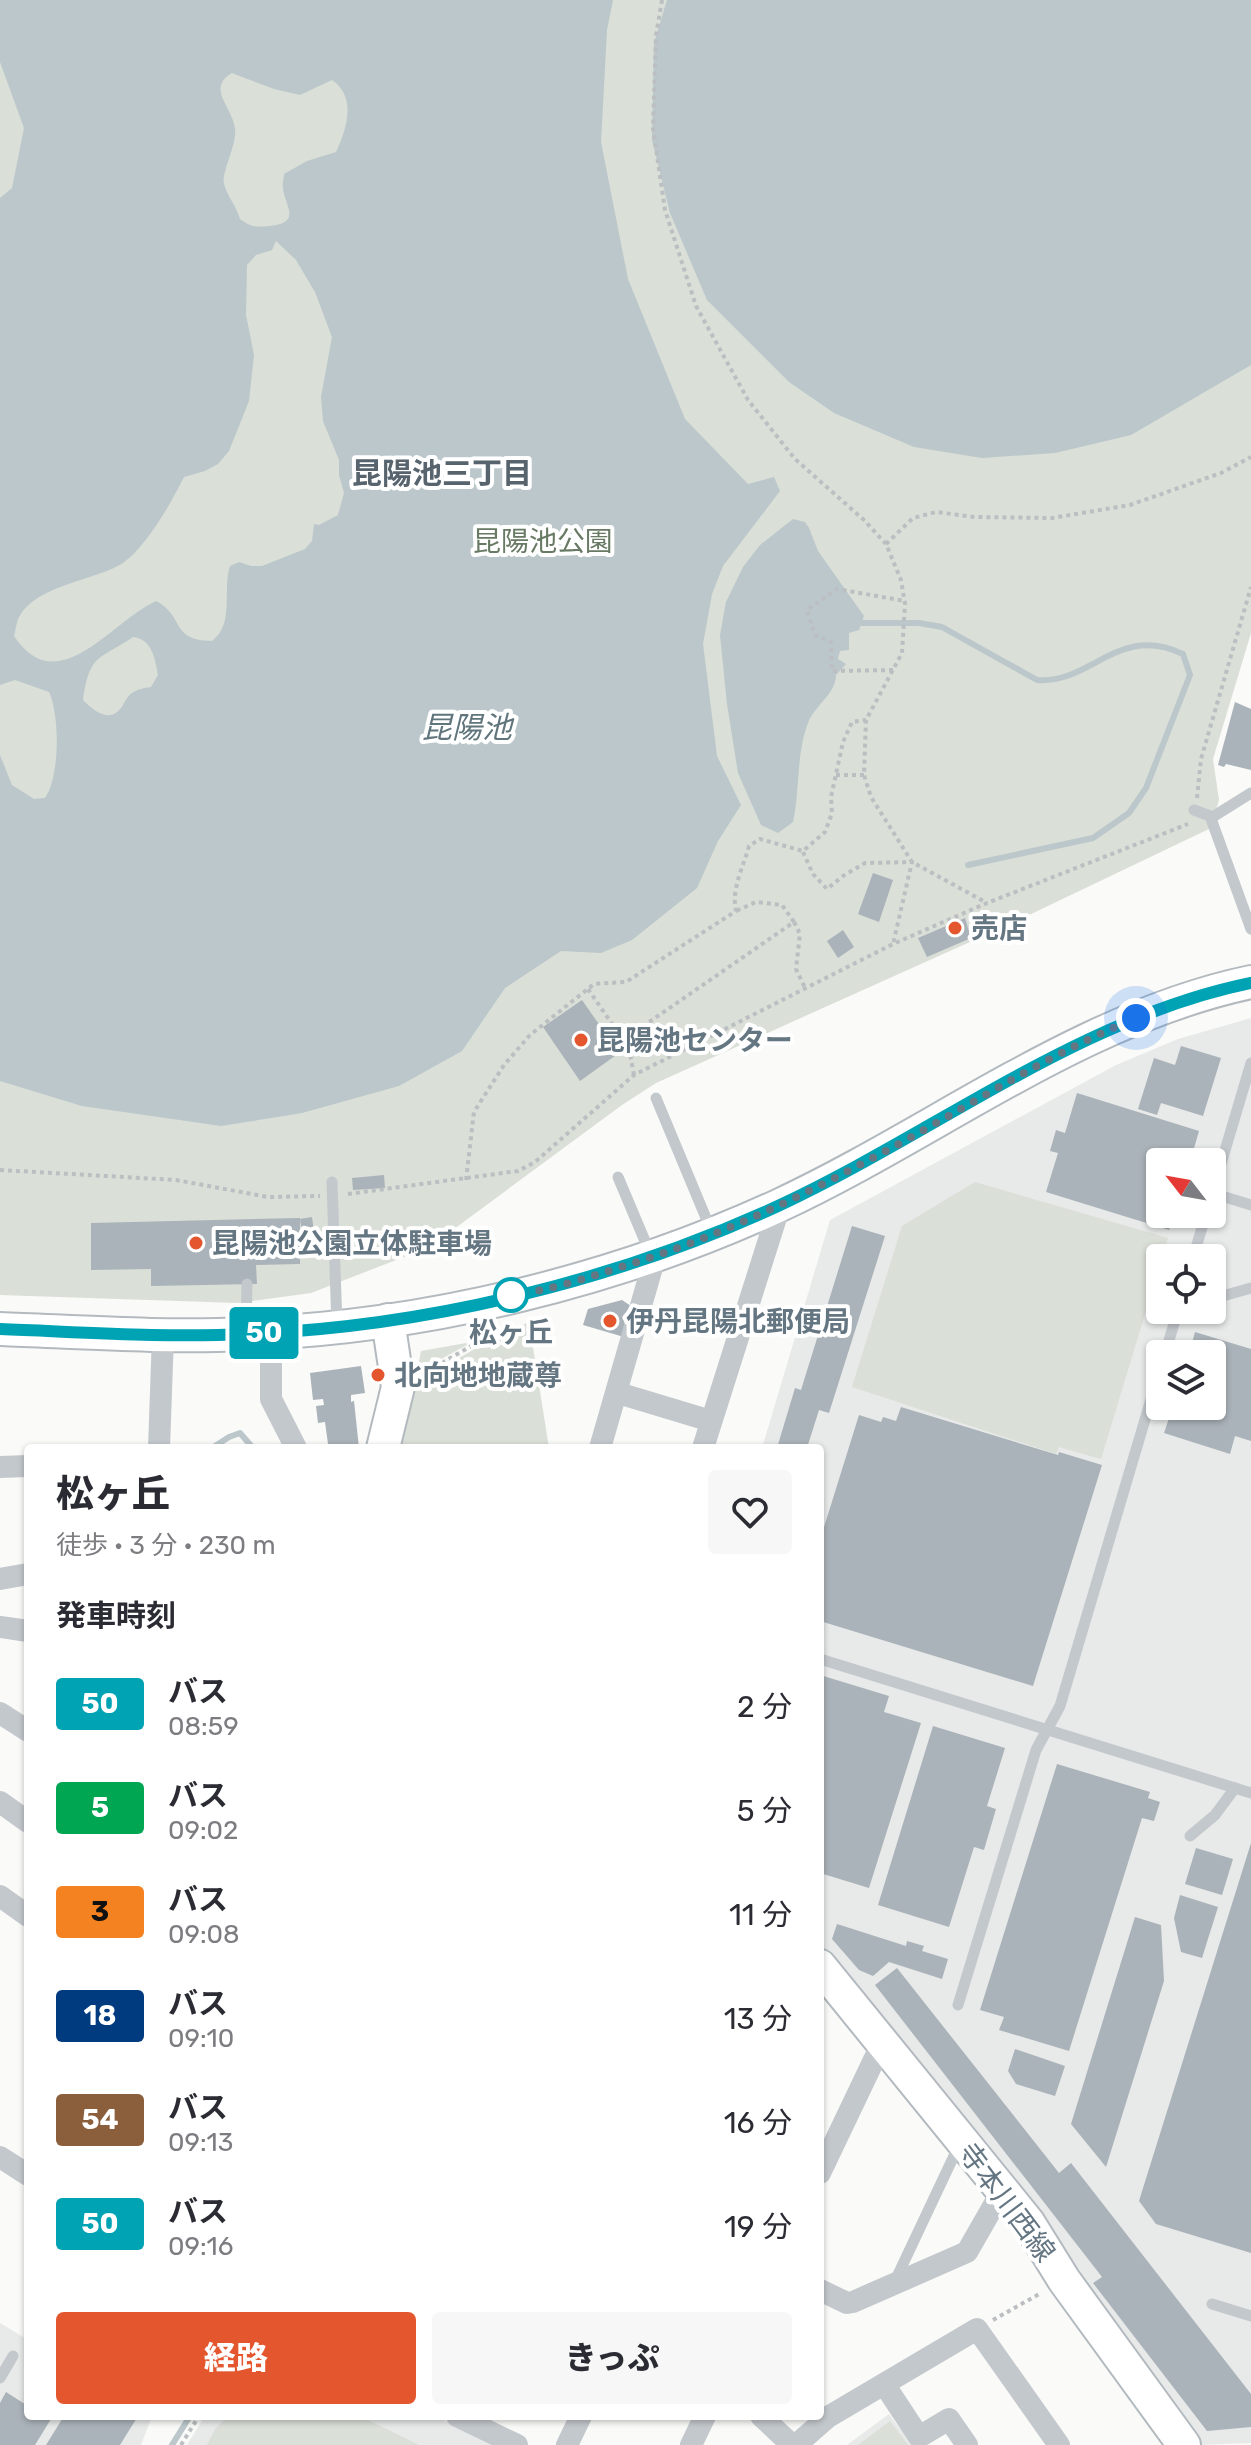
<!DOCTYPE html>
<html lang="ja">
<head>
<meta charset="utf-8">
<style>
	body { margin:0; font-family:Rubik,"Noto Sans JP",sans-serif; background:#f7f7f7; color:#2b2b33; height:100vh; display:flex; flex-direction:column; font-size:30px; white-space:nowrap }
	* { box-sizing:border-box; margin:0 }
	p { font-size:26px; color:#7c7c81 }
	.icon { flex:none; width:44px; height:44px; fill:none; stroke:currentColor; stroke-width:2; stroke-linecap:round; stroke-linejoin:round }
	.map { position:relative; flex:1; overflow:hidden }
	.panel { position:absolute; left:24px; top:1444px; width:800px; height:976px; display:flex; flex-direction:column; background:#fff; border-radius:8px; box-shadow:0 2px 6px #0004 }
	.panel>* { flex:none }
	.badge { padding:0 16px; border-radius:6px; font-size:28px; line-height:52px }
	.needle { width:52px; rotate:301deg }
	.tools { position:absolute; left:1146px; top:1148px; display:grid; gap:16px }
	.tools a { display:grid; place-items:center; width:80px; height:80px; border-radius:8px; background:#fff; box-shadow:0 2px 6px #0004; font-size:40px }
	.you { position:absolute; width:40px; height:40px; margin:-20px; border:6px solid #fff; border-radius:50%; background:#1a73e8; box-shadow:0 0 0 12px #1a73e833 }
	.map>.badge { position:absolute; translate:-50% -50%; box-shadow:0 0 0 4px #fff }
	h2 { padding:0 32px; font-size:30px; line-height:72px }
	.round { display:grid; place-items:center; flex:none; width:84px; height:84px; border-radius:8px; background:#f7f7f7 }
	.overview { display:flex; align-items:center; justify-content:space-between; height:136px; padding:0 32px }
	h1 { font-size:38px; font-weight:800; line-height:60px }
	.button { display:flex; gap:16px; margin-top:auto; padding:16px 32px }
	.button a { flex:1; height:92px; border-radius:8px; background:#e4572e; color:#fff; font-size:32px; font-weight:800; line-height:92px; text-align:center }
	.button a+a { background:#f7f7f7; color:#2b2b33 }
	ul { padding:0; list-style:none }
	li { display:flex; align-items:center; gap:24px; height:104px; padding:0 32px }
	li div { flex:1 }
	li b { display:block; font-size:30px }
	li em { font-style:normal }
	li .badge { min-width:88px; font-weight:700; text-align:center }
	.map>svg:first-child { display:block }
	.built { fill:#e8e9e9; fill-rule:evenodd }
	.green { fill:#dadfd7 }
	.water { fill:#bbc7cb; fill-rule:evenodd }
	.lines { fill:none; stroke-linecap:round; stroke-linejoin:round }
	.stream { stroke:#bbc7cb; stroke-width:6 }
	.building { fill:#aab3b9 }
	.secondary-casing { stroke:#b3babf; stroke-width:36 }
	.path { stroke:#bbbfc2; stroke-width:4; stroke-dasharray:4 4; stroke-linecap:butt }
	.service { stroke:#c3c8cc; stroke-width:11 }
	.minor { stroke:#c3c8cc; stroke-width:22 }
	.secondary { stroke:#fff; stroke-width:32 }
	.line-casing { stroke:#fff; stroke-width:18 }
	.line { stroke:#00a3b4; stroke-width:12 }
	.walk { stroke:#657683; stroke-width:8; stroke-dasharray:0 14.4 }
	.poi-dot { fill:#e4572e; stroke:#fff; stroke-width:3 }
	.stop-dot { fill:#fff; stroke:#00a3b4; stroke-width:4 }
	.labels { text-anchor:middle; stroke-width:8; stroke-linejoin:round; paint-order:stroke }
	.park-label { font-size:28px; fill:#687a64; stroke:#fff }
	.poi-label { font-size:28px; font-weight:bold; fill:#657683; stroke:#fff; text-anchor:start }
	.stop-label { font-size:28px; font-weight:bold; fill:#657683; stroke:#fff }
	.street-label { font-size:28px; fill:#657683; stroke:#fff }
	.neighbourhood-label { font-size:30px; font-weight:bold; fill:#57646e; stroke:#fff }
	.water-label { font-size:30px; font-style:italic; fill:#60757c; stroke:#fff }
</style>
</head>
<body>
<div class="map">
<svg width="1251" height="2445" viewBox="0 0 1251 2445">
	<rect width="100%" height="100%" fill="#fafaf8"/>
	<g class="built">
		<path d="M1251 1018V2443L1197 2445 1039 2220 820 1947V1448H762L830 1220 1116 1065 1178 1039ZM1160 1162H1212V1214H1160ZM1160 1258H1212V1310H1160ZM1160 1354H1212V1406H1160Z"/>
		<path d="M0 2323 28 2340V2416H152L141 2445H0Z"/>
		<path d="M889 2414 912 2445H847Z"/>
		<path d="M205 2416H435L496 2445H187Z"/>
	</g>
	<g class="green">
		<path d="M0 0H1251V633L1213 759 1219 800 1211 828 1010 924 656 1083 622 1105 458 1226 404 1257 311 1293 238 1303 0 1295Z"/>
		<path d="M975 1182 1168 1238 1101 1459 1059 1447 1056 1454 852 1387 902 1226Z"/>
		<path d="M529 1322 549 1448H391L416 1382 498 1336Z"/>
		<path d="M466 1343 467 1345 417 1372 421 1351Z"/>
		<path d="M228 2416H360L419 2445H207L215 2429Z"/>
		<path d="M890 2421 908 2445H858Z"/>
	</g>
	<g class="water">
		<path d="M0 0H613L607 30 601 142 628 279 685 419 748 484 774 477 780 491 723 566 712 594 703 644 717 756 741 805 718 841 697 888 632 940 601 953 561 951 505 988 462 1051 399 1086 302 1113 221 1126 82 1106 0 1081V755L12 785 34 799 45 798C60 777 60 715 49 692L15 680 0 685V198L12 188 24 128 0 62ZM232 73 274 89 300 95 332 80C357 97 347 128 336 152L307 161 284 174C284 179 282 183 283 188 284 204 303 223 270 226 256 227 252 228 240 219 237 207 227 196 224 184 221 172 237 146 235 128 232 107 206 88 232 73ZM276 241 296 260 315 292 332 337 321 397 323 421 339 460V475L344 493 338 515 319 525 314 524 312 541 305 549 262 566H251L239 562 230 566C222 590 235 624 212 641 169 640 186 617 156 601 110 622 58 702 14 636 16 630 16 622 19 617 36 585 94 581 123 563 147 546 171 503 184 477L205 471 218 464 229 451 249 401 254 355 246 315 247 265 256 255 272 250ZM133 637C152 639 155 658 158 675L151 687C144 688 138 689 132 693 126 697 125 703 121 708 109 724 93 710 83 700 90 654 97 661 133 637Z"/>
		<path d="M667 0H1251V365L1131 435 1055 453 982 458 914 447 834 413 789 382 707 300 670 213 652 140 654 43Z"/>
		<path d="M793 519 805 522 809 528 818 551 864 616 859 630 849 633V650L840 651 838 659 846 664 836 675C836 694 814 706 808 723 796 754 800 790 793 822L778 833 761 825 738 773 727 704 720 635 726 602 743 567 760 545Z"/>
	</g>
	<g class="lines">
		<g class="stream">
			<path d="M862 623H919L942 627 1037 680C1092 684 1118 623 1183 654L1190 675 1146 788 1129 813 1093 838 968 865"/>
			<path d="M212 1448 229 1437 240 1433 253 1448"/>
			<path d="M172 2445 190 2416"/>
		</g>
	</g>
	<g class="building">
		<path d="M1235 702 1251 709V770L1226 764 1224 767 1218 765Z"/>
		<path d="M873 873 893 880 879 922 858 914Z"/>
		<path d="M965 918 971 938 927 957 918 938Z"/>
		<path d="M843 930 854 947 838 958 827 941Z"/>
		<path d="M582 1000 619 1053 580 1081 543 1027Z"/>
		<path d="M1181 1046 1221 1058 1203 1116 1161 1103 1157 1115 1138 1109 1154 1058 1175 1065Z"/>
		<path d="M1077 1093 1199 1131 1190 1162H1160V1214H1174L1169 1230 1046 1192 1058 1153 1050 1151 1056 1130 1065 1133Z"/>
		<path d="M384 1175 385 1188 353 1190 352 1178Z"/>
		<path d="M312 1217 315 1239 303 1240 300 1219Z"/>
		<path d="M300 1218V1264L256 1265 257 1284 151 1286V1269L91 1270V1223Z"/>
		<path d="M852 1226 885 1236 829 1413 819 1410 807 1448H777L795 1388 801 1390Z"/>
		<path d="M622 1300 634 1308 624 1337 583 1325 588 1309Z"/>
		<path d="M1195 1332 1251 1349V1441L1235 1436 1230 1454 1164 1433 1173 1406H1212V1354H1189Z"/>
		<path d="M361 1366 365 1393 351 1395V1402L354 1401 359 1448H332L331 1444H328L325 1422 318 1423 316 1406 324 1405 323 1399 313 1400 310 1373Z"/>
		<path d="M901 1407 1058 1455 1059 1452 1102 1465 1033 1686 820 1621V1540L859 1415 881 1422 883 1417 896 1421Z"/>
		<path d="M820 1675 889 1696 884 1712 921 1723 869 1888 820 1873Z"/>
		<path d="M933 1726 1005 1748 987 1806 996 1809 984 1850 974 1847 949 1927 878 1905Z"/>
		<path d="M1057 1764 1150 1792 1148 1798 1160 1802 1154 1821 1142 1818 1069 2051 999 2030 1004 2017 980 2010Z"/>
		<path d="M1251 1843V2253L1156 2224 1139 2201Z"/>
		<path d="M1196 1848 1233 1859 1222 1895 1185 1884Z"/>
		<path d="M1180 1895 1218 1907 1202 1958 1181 1952 1174 1918Z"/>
		<path d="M1135 1917 1161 1925 1164 1981 1106 2167 1071 2124Z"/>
		<path d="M837 1924 906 1946 907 1941 924 1946 922 1951 948 1959 942 1979 889 1962 873 1976 859 1970 832 1939Z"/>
		<path d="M897 1968 1059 2173 1071 2163 1251 2394V2427L1207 2431 1093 2283 1102 2277 875 1985Z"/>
		<path d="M1015 2049 1065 2066 1055 2096 1016 2084 1008 2071Z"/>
		<path d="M6 2392 28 2406V2416H45L51 2419 35 2445H0V2403Z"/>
		<path d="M64 2416H138L120 2445H46Z"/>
	</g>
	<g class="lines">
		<g class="secondary-casing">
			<g id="secondary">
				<path d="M0 1329C81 1332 164 1338 246 1334 426 1327 615 1281 778 1206 935 1133 1080 1018 1251 982"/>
				<path d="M383 1448 398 1387 388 1320"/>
				<path d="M820 1966 1028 2222 1064 2280 1184 2445"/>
			</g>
		</g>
		<g class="path">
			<path d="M662 0 656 35 653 128 665 210 696 306 748 400 795 459 864 520 886 544 901 580 905 604 902 653 866 720 864 775 871 797 912 862 987 903"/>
			<path d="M886 544 913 518 936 512 975 517 1052 518 1130 505 1221 473 1251 457"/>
			<path d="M893 670 832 671 831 642 815 635 807 610 837 589 905 601"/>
			<path d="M836 775H864"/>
			<path d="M1197 798 1201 759 1251 587"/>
			<path d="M803 852 813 874 827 889 843 876 865 863 912 862 893 944"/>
			<path d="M794 922 800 934 796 969 805 988"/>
			<path d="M588 989 621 1037 630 1042"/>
			<path d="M634 1075 630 1054 629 1036 794 922 782 905 756 902 736 911"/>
			<path d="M0 1170 176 1180 268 1197 320 1196"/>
			<path d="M466 1180 474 1112 504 1065 530 1035 594 984 626 982 736 911C731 889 743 868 749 846L760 839 803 851 825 832 832 813 831 797 843 742 852 722 866 720"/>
			<path d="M348 1194 518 1171 535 1162 634 1075 893 944 987 903 1188 824"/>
			<path d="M421 1375 497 1331"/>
			<path d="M993 2320 1041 2293"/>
			<path d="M181 2445 199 2416"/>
		</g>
		<g class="service">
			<path d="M1194 810 1210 816 1251 929"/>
			<path d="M1211 818 1251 793"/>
			<path d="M656 1098 711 1230"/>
			<path d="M618 1177 650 1253"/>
			<path d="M332 1182 337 1326"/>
			<path d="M1212 1193 1251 1205"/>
			<path d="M1212 1194 1251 1063"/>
			<path d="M1193 1258 1206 1214"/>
			<path d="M1212 1299 1251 1288"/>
			<path d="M246 1330 247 1284"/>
			<path d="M1165 1354 1178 1310"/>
			<path d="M820 1659 1251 1793"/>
			<path d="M1190 1836 1215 1815 1235 1788"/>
			<path d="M958 2005 1036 1750 1060 1706 1160 1369"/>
			<path d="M894 2283 960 2143"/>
			<path d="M1212 2304 1251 2316"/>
			<path d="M0 2378 13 2356"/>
		</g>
		<g class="minor">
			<path d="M271 1332V1399L296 1448"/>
			<path d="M618 1393 711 1421"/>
			<path d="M159 1448 163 1335"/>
			<path d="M600 1448 655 1257"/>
			<path d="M703 1448 780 1205"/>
			<path d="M0 1467 28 1466"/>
			<path d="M0 1579 28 1574"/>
			<path d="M0 1627 28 1631"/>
			<path d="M0 1713 28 1731"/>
			<path d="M0 1802 28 1822"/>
			<path d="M0 1896 28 1916"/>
			<path d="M0 2157 28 2175"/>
			<path d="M820 2173 883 2041"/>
			<path d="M820 2290 847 2303 853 2302 967 2252 1002 2191"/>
			<path d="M884 2384 919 2437 949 2419 967 2445"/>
			<path d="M457 2416 517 2445"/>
			<path d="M761 2416 792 2445"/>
			<path d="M567 2445 581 2416"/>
			<path d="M691 2445 705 2416"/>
			<path d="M796 2445 828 2417 977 2329 1059 2445"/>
		</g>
		<use href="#secondary" class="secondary"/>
	</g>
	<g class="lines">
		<g class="line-casing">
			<path id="line" d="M0 1329C82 1332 164 1338 246 1334 426 1327 615 1281 778 1206 935 1133 1079 1018 1251 983"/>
		</g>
		<use href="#line" class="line"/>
		<path class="walk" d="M511 1295C543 1292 587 1278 621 1267 724 1236 821 1187 915 1135 988 1094 1059 1050 1136 1018"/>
	</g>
	<g class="poi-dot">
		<circle cx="955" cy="928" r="8"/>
		<circle cx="581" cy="1040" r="8"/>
		<circle cx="196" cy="1243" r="8"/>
		<circle cx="610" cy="1321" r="8"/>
		<circle cx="378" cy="1375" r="8"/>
	</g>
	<circle class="stop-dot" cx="511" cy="1295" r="16"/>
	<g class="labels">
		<g class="park-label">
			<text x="543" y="551">昆陽池公園</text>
		</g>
		<g class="poi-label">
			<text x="971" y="938">売店</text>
			<text x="597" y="1050">昆陽池センター</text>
			<text x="212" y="1253">昆陽池公園立体駐車場</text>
			<text x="626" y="1331">伊丹昆陽北郵便局</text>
			<text x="394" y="1385">北向地地蔵尊</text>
		</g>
		<g class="stop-label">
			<text x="511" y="1342">松ヶ丘</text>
		</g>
		<g class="street-label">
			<text transform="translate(1007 2202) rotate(53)" y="10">寺本川西線</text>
		</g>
		<g class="neighbourhood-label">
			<text x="442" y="484">昆陽池三丁目</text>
		</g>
		<g class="water-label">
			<text x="467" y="738">昆陽池</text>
		</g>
	</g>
</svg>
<div class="tools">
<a><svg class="needle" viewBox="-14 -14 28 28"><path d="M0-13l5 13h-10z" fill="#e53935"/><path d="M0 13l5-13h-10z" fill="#7c7c81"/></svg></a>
<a><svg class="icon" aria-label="locate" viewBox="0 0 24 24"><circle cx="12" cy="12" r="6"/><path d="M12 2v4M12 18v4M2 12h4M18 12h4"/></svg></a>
<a><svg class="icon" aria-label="layers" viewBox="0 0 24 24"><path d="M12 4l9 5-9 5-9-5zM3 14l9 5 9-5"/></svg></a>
</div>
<div class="you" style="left:1136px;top:1018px"></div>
<b class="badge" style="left:264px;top:1333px;background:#00a3b4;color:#fff">50</b>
<section class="panel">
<div class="overview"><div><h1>松ヶ丘</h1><p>徒歩 · 3 分 · 230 m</p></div><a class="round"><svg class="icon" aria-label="heart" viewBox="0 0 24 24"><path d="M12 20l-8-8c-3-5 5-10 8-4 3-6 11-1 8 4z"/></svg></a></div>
<h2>発車時刻</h2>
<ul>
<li><span class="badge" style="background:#00a3b4;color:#fff">50</span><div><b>バス</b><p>08:59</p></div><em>2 分</em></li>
<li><span class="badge" style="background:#00a651;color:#fff">5</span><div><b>バス</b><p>09:02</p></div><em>5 分</em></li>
<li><span class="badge" style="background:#f58220;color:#111">3</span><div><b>バス</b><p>09:08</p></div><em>11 分</em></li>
<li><span class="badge" style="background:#003b80;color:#fff">18</span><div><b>バス</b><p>09:10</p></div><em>13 分</em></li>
<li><span class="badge" style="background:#8b5e3c;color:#fff">54</span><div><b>バス</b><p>09:13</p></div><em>16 分</em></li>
<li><span class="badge" style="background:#00a3b4;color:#fff">50</span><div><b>バス</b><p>09:16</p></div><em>19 分</em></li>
</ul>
<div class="button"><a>経路</a><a>きっぷ</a></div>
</section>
</div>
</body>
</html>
